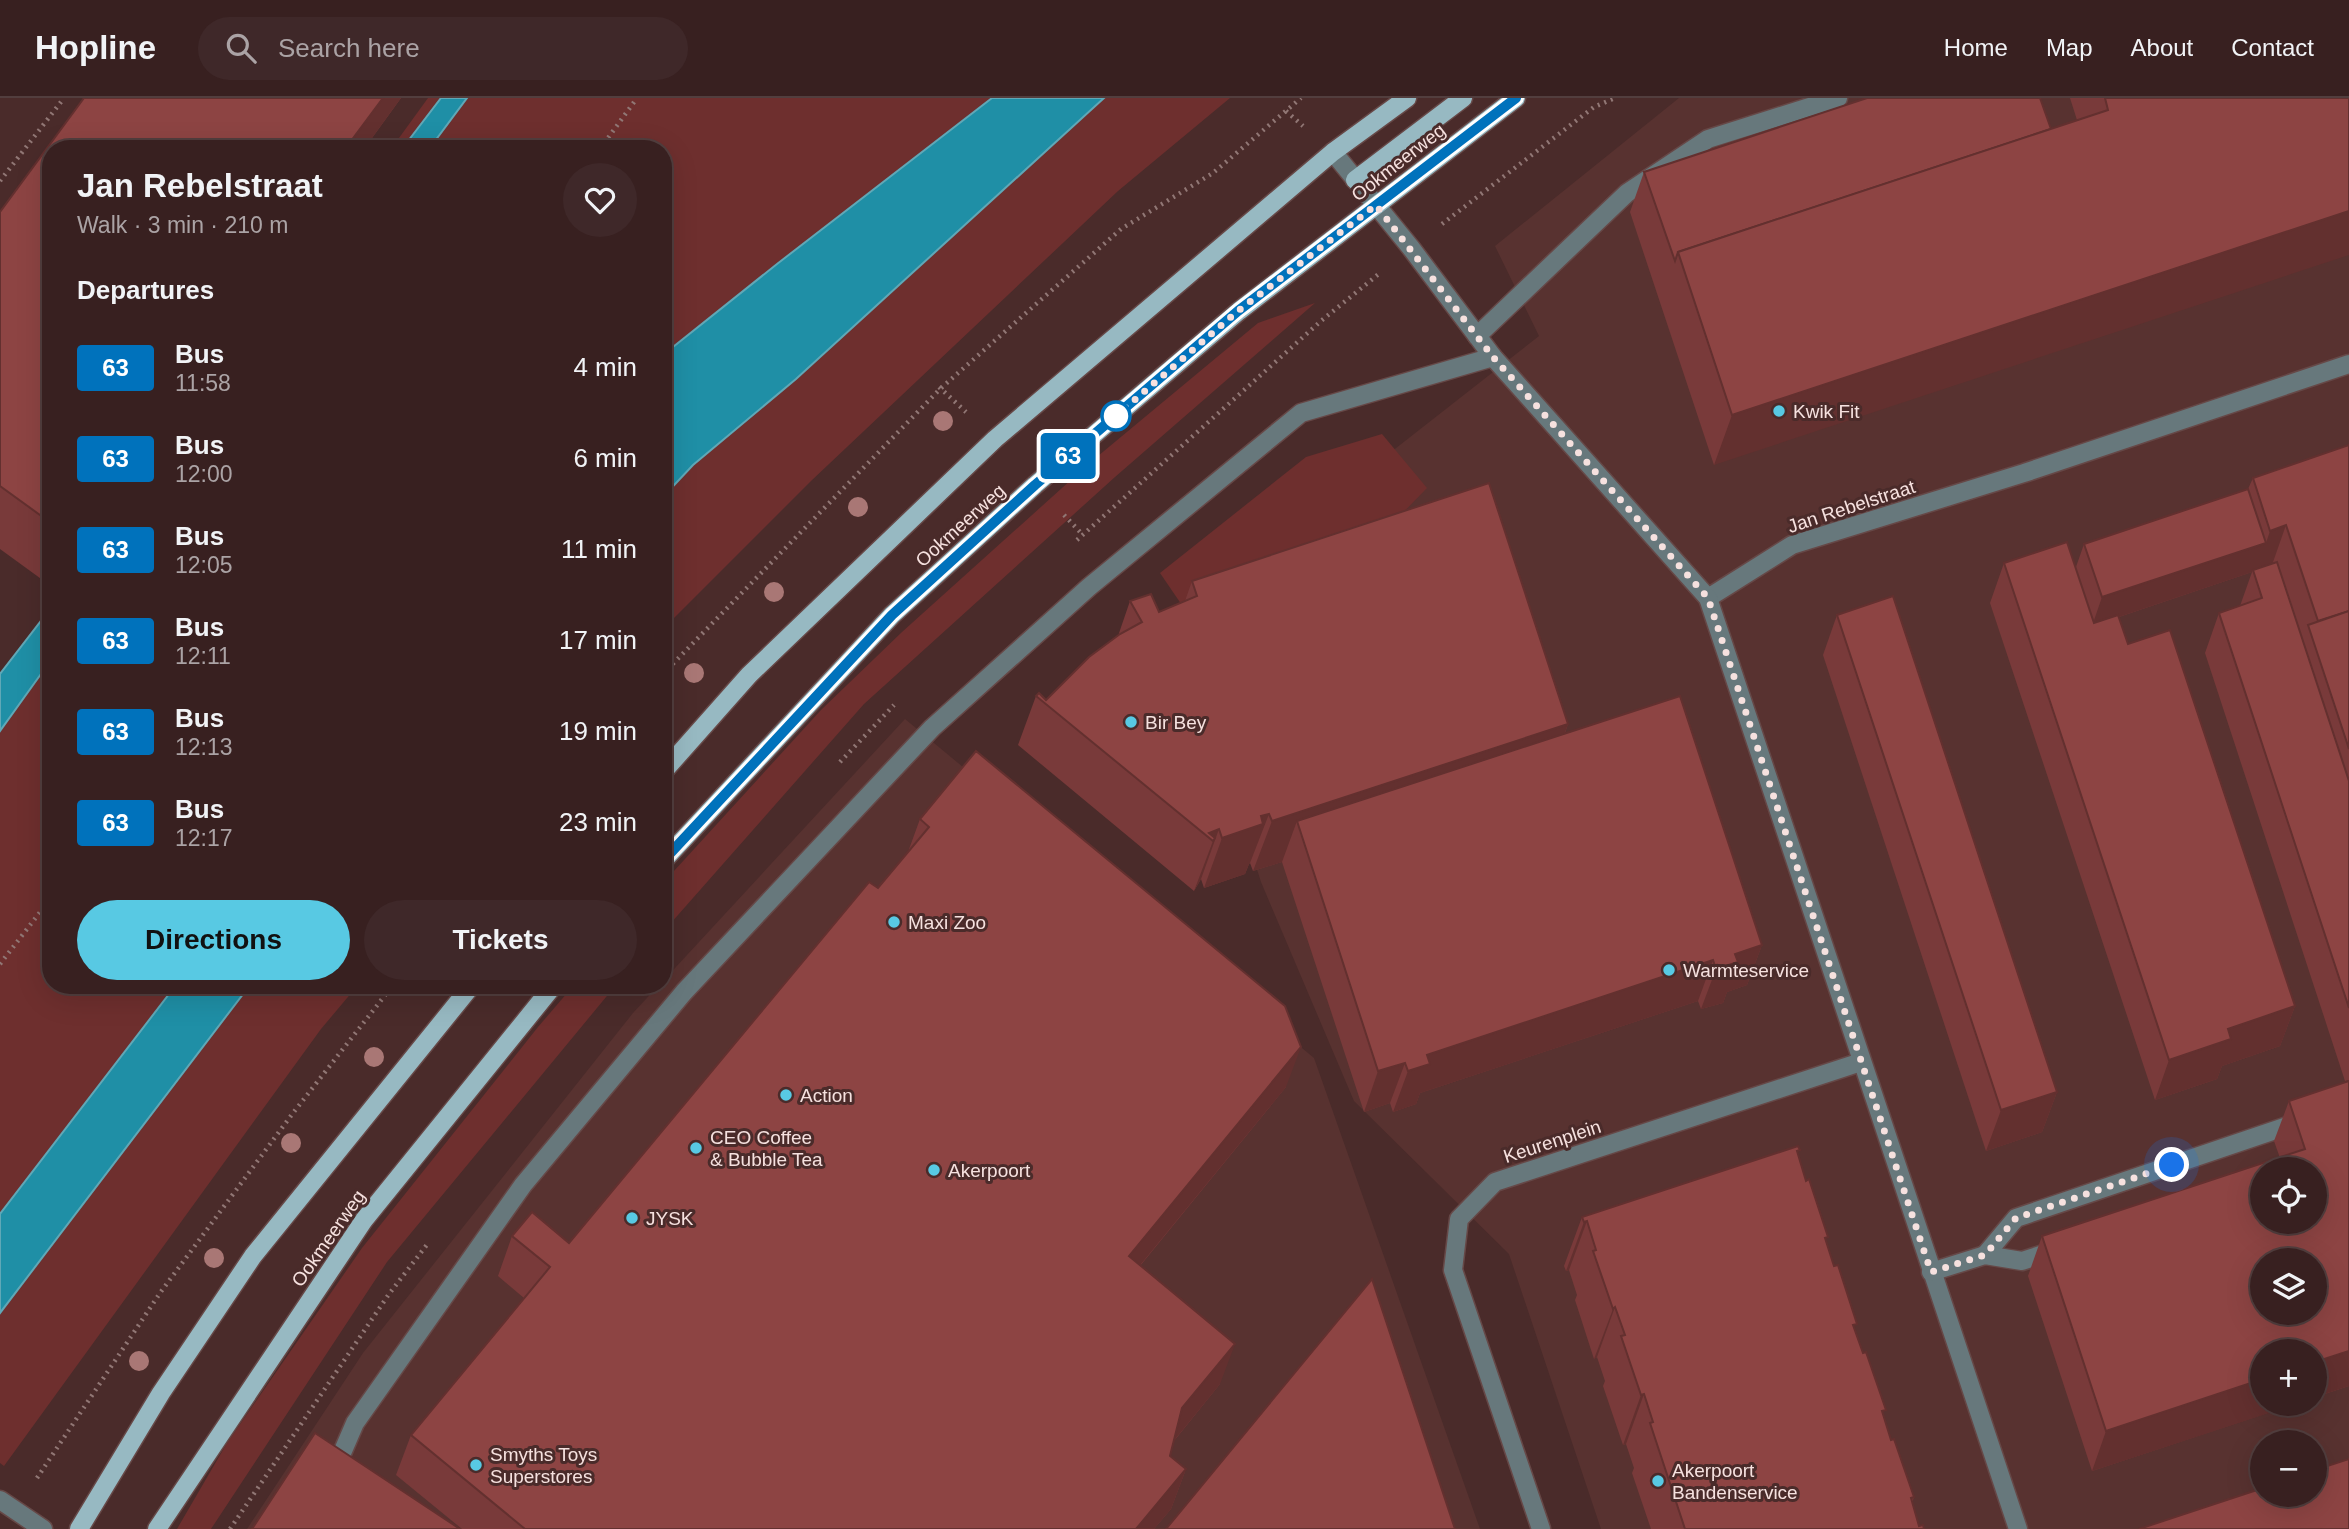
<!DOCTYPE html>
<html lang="en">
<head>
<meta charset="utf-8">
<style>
	body { margin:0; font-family:Arial,sans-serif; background:#3f2829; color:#f1f3f6; height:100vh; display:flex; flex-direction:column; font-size:26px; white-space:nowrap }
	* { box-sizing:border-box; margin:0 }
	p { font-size:23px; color:#aba3a5 }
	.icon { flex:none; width:38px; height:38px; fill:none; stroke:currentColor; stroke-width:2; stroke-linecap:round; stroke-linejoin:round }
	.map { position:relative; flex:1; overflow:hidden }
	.sheet { position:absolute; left:42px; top:42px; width:630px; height:854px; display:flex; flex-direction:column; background:#382020; border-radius:28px; box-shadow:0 7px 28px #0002,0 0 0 2px #523e3e }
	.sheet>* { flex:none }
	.badge { padding:0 14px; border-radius:5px; font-size:24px; line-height:46px }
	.tools { position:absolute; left:2250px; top:1059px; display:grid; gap:14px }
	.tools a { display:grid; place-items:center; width:77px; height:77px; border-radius:50%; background:#382020; box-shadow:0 7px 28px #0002,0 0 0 2px #523e3e; font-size:35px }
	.you { position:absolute; width:35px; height:35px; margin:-18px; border:5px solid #fff; border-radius:50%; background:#1a73e8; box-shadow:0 0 0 10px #1a73e833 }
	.map>.badge { position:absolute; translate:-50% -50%; box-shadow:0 0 0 4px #fff }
	h2 { padding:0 35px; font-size:26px; line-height:63px }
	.round { display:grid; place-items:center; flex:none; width:74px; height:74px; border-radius:37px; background:#3f2829 }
	.summary { display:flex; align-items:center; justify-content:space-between; height:119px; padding:0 35px }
	h1 { font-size:33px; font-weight:700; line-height:52px }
	.button { display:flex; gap:14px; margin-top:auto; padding:14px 35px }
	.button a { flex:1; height:80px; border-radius:42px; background:#58c9e3; color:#111; font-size:28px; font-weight:700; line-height:80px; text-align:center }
	.button a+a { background:#3f2829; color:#f1f3f6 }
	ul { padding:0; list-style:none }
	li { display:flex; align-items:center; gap:21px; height:91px; padding:0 35px }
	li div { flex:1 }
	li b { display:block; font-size:26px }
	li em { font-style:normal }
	li .badge { min-width:77px; font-weight:700; text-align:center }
	header { display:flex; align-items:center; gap:42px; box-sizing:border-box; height:98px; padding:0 35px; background:#382020; border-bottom:2px solid #523e3e }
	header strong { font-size:33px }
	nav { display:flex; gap:38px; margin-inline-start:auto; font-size:24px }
	.search { width:490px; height:63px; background:#3f2829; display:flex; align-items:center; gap:18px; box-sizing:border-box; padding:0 24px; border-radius:38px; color:#aba3a5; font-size:26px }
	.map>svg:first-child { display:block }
	.built { fill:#583230; fill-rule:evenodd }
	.green { fill:#6e2f2e }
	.water { fill:#1f8fa6; stroke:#60a8b7; stroke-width:2 }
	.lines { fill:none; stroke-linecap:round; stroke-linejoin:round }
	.minor-casing { stroke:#664847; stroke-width:21 }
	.major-casing { stroke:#664847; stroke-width:21 }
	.path { stroke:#917775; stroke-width:4.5; stroke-dasharray:2 5; stroke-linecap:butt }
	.minor { stroke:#67787c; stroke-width:18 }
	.major { stroke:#97b9c2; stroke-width:18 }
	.tree { fill:#a97775 }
	.wall { fill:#793a3a }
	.shaded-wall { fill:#63302f }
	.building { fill:#8d4443; stroke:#63302f; stroke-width:2; fill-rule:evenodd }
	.line-casing { stroke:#fff; stroke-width:16 }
	.line { stroke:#0072bc; stroke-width:10 }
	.walk { stroke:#f6e1df; stroke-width:7; stroke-dasharray:0 12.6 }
	.poi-dot { fill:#58c9e3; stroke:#4a2b2a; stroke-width:2.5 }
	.stop-dot { fill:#fff; stroke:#0072bc; stroke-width:3.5 }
	.labels { text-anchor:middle; stroke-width:6; stroke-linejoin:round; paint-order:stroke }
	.street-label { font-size:19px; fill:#f6e1df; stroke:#4a2b2a }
	.poi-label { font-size:19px; fill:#f6e1df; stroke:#4a2b2a; text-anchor:start }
</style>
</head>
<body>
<header>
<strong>Hopline</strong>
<div class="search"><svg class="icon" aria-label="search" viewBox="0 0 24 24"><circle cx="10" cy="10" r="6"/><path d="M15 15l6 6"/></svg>Search here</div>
<nav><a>Home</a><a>Map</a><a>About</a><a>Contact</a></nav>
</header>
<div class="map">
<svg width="2349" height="1431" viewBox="0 0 2349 1431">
	<rect width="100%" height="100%" fill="#4a2b2a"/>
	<g class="built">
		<path d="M1679 0H2349V1431H1601L1509 1156 1354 1003 1261 784 1178 521 1539 238 1495 148ZM2263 1071H2315V1124H2263ZM2263 1162H2315V1214H2263ZM2263 1253H2315V1306H2263ZM2263 1344H2315V1396H2263Z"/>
		<path d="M905 621 1314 960 1480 1431H247L363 1255 633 915 659 887H663V883Z"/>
	</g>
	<g class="green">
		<path d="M428 0H992L777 166 663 257V51H391Z"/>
		<path d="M1104 0H1230L1118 93 811 383 663 531V399L693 367 796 281Z"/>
		<path d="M1315 205 1115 379 864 606 663 834V785L821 612 902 534 1092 363 1258 225Z"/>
		<path d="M1382 336 1427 390 1389 429 1190 519 1160 475 1306 359Z"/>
		<path d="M51 507V887H176L0 1116V576Z"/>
		<path d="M250 887H358L321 931 4 1368 0 1365V1215Z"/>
		<path d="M574 887H616L387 1164 211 1431H177L227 1345 362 1150 538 929Z"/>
	</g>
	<g class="water">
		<path d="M441 0H467L429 51H402Z"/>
		<path d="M992 0H1104L796 281 693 367 663 399V257L777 166Z"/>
		<path d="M51 510V562L0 633V576Z"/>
		<path d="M176 887H250L0 1215V1116Z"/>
	</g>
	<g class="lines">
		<g class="minor-casing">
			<g id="minor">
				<path d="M1333 54 1411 150 1493 259 1708 500 1792 447 2024 375 2349 266"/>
				<path d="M1477 238 1627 95 1708 41 1838 0"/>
				<path d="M1708 500 2018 1431"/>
				<path d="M1985 1157 2016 1120 2299 1024"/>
				<path d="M1931 1174 1985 1157 2022 1163 2056 1152"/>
				<path d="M333 1376 355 1325 523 1087 684 894 932 630 1089 489 1301 315 1493 259"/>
				<path d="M0 1402 43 1431"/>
				<path d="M1541 1431 1453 1172 1459 1121 1495 1084 1861 964"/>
			</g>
		</g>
		<g class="major-casing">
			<g id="major">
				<path d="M1355 82 1463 0"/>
				<path d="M663 674 749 577 995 341 1333 54 1407 0"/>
				<path d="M663 763 892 517 1035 387 1239 213 1516 0"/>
				<path d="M79 1431 161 1295 253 1158 472 887"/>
				<path d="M157 1431 364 1122 554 887"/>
			</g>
		</g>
		<g class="path">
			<path d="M1286 13 1303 28"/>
			<path d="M600 51 637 0"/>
			<path d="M0 83 64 0"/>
			<path d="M1442 126 1594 9 1615 0"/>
			<path d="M939 289 966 314"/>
			<path d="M1064 417 1083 437"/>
			<path d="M1077 442 1321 223 1380 175"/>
			<path d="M663 576 940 291 1121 131 1213 75 1301 0"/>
			<path d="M840 664 894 607"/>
			<path d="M0 866 51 800"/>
			<path d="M37 1380 160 1195 293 1015 393 887"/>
			<path d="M230 1431 389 1196 429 1144"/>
		</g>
		<use href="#minor" class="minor"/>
		<use href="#major" class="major"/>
	</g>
	<g class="tree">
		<circle cx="943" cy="323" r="10"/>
		<circle cx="858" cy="409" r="10"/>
		<circle cx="774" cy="494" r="10"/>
		<circle cx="694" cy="575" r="10"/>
		<circle cx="374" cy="959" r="10"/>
		<circle cx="291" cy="1045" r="10"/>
		<circle cx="214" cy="1160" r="10"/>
		<circle cx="139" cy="1263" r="10"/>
	</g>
	<g class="wall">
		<path d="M84 0H401L364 51H51V474L44 483 0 451V114Z"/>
		<path d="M2070 0H2349L1714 367 1630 114 1644 74 2051 31 2077 22Z"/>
		<path d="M2349 347V982L2345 983 2205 555 2219 515 2240 508 2252 474 2119 519 2128 546 2295 908 2280 948 2222 968 2217 981 2155 1002 1990 505 2004 465 2076 469 2084 446 2248 391 2253 380Z"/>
		<path d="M1192 483 1568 626 1565 635 1762 847 1747 887 1727 894 1723 905 1701 911 1698 903 1420 995 1416 1006 1393 1014 1390 1005 1364 1014 1282 764 1253 773 1250 765 1249 766 1245 776 1204 790 1201 781 1194 793 1018 647 1036 598 1046 602 1118 538 1130 503 1159 514 1185 503Z"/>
		<path d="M1837 517 2057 994 2042 1034 1986 1053 1823 557Z"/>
		<path d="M920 721 1286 989 1140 1168 1220 1286 1174 1343 1170 1358 1186 1371 1171 1411 1154 1431H462L396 1377 411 1337 524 1200 498 1178 512 1138 569 1145 908 754Z"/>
		<path d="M2349 983V1288L2092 1373 2028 1178 2042 1138 2280 1060 2274 1043 2289 1003Z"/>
		<path d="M1798 1057 1891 1342 1914 1399 1912 1405 1919 1428 1924 1431H1651L1632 1375 1634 1370 1626 1346 1623 1347 1603 1288 1605 1283 1597 1259 1594 1261 1575 1202 1577 1197 1569 1172 1566 1173 1564 1168 1582 1119Z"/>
	</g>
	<g class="shaded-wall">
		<path d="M383 0H401L364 51H345Z"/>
		<path d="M2349 113V157L1714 367 1732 317Z"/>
		<path d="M2286 427 2272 467 2253 472 2252 474 2092 528 2102 499 2266 445 2270 433Z"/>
		<path d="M51 464V474L44 483Z"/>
		<path d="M1568 626 1550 676 1297 723 1282 764 1253 773 1272 723Z"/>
		<path d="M1269 716 1250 765 1249 766 1245 776 1204 790 1222 740 1261 718Z"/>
		<path d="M1219 731 1201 781 1194 793 1213 743 1209 735Z"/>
		<path d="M1762 847 1747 887 1727 894 1723 905 1701 911 1716 871 1735 856Z"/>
		<path d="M1713 862 1698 903 1420 995 1416 1006 1393 1014 1408 973 1427 957Z"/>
		<path d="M2295 908 2280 948 2222 968 2217 981 2155 1002 2169 962 2228 931Z"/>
		<path d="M1301 949 1286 989 1114 1199 1129 1158Z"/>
		<path d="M1405 965 1390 1005 1364 1014 1378 973Z"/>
		<path d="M2057 994 2042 1034 1986 1053 2001 1012Z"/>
		<path d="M1587 1123 1569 1172 1566 1173 1584 1124Z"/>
		<path d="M1615 1209 1597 1259 1594 1261 1613 1211Z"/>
		<path d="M1235 1246 1220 1286 1168 1350 1182 1310Z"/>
		<path d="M2349 1253V1288L2315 1299V1264Z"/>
		<path d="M2263 1281V1306H2296L2092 1373 2106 1333Z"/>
		<path d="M1644 1296 1626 1346 1623 1347 1641 1297Z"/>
		<path d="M1186 1371 1171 1411 1154 1431H1136Z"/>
	</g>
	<g class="building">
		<path d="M84 0H383L345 51H51V425L0 388V114Z"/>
		<path d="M1867 0H2040L2051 31 1678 154 1675 163 1644 74Z"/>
		<path d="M2105 0H2349V113L1732 317 1678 154 2108 12Z"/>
		<path d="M2349 347V513L2318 523 2286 427 2270 433 2253 380Z"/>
		<path d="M1489 385 1568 626 1272 723 1269 716 1261 718 1263 726 1222 740 1219 731 1209 735 1215 740 1213 743 1036 598 1039 595 1046 602 1089 559 1120 536 1142 524 1130 503 1151 496 1159 514 1197 498 1192 483Z"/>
		<path d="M2248 391 2266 445 2102 499 2084 446Z"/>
		<path d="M2067 444 2094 525 2118 517 2128 546 2170 532 2295 908 2228 931 2231 941 2169 962 2004 465Z"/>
		<path d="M2277 464 2349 683V910L2219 515 2262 500 2253 472Z"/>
		<path d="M1893 498 2057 994 2001 1012 1837 517Z"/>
		<path d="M2349 513V651L2308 527Z"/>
		<path d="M1680 598 1762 847 1735 856 1738 864 1716 871 1713 862 1427 957 1430 966 1408 973 1405 965 1378 973 1297 723Z"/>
		<path d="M976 653 1285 908 1301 949 1129 1158 1235 1246 1182 1310 1170 1358 1186 1371 1136 1431H525L411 1337 550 1169 512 1138 532 1114 569 1145 869 784 878 790 929 729 920 721Z"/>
		<path d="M2349 983V1253L2315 1264V1253H2263V1281L2106 1333 2042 1138 2305 1051 2289 1003ZM2263 1071H2315V1124H2263ZM2263 1162H2315V1214H2263Z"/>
		<path d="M1798 1048 1800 1052 1797 1053 1806 1083 1809 1081 1828 1139 1825 1140 1834 1168 1838 1167 1857 1226 1853 1227 1863 1255 1866 1254 1886 1312 1882 1313 1891 1342 1894 1341 1914 1399 1911 1400 1919 1428 1923 1427 1924 1431H1685L1650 1325 1653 1324 1644 1296 1641 1297 1621 1238 1625 1237 1615 1209 1613 1211 1593 1153 1596 1152 1587 1123 1584 1124 1582 1119Z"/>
		<path d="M1372 1181 1455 1431H1166Z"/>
		<path d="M315 1335 460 1431H252Z"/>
		<path d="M2349 1361V1431H2139L2263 1390V1396H2315V1372Z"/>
	</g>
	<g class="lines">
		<g class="line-casing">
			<path id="line" d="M663 763 892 517 1035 387 1238 213 1516 0"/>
		</g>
		<use href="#line" class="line"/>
		<path class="walk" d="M1116 318 1238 213 1376 107 1493 259 1708 500 1931 1174 1985 1157 2016 1120 2172 1067"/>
	</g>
	<g class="poi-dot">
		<circle cx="1779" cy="313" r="7"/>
		<circle cx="1131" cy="624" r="7"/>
		<circle cx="894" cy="824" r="7"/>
		<circle cx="1669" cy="872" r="7"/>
		<circle cx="786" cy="997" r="7"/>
		<circle cx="696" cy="1050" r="7"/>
		<circle cx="934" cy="1072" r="7"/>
		<circle cx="632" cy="1120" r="7"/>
		<circle cx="476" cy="1367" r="7"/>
		<circle cx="1658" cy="1383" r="7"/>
	</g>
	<circle class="stop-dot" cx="1116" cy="318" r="14"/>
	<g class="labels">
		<g class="street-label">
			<text transform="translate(1398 64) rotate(-38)" y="7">Ookmeerweg</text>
			<text transform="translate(1851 408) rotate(-18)" y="7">Jan Rebelstraat</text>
			<text transform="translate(960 427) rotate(-42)" y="7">Ookmeerweg</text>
			<text transform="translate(1552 1043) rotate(-18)" y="7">Keurenplein</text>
			<text transform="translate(328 1140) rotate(-55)" y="7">Ookmeerweg</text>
		</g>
		<g class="poi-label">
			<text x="1793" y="320">Kwik Fit</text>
			<text x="1145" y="631">Bir Bey</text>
			<text x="908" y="831">Maxi Zoo</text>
			<text x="1683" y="879">Warmteservice</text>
			<text x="800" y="1004">Action</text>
			<text x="710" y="1046">CEO Coffee<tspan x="710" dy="22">&amp; Bubble Tea</tspan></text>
			<text x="948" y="1079">Akerpoort</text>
			<text x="646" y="1127">JYSK</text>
			<text x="490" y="1363">Smyths Toys<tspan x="490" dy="22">Superstores</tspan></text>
			<text x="1672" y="1379">Akerpoort<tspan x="1672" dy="22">Bandenservice</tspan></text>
		</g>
	</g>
</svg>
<div class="tools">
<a><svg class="icon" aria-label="locate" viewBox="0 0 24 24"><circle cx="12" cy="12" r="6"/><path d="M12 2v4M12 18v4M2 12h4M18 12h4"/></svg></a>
<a><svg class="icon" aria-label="layers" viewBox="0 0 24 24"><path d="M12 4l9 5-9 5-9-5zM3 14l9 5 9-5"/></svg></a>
<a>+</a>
<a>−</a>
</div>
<div class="you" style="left:2172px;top:1067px"></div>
<b class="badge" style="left:1068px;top:358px;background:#0072bc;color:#fff">63</b>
<section class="sheet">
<div class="summary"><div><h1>Jan Rebelstraat</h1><p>Walk · 3 min · 210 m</p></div><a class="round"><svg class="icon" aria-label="heart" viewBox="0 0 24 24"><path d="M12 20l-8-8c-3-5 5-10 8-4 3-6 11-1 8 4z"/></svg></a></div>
<h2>Departures</h2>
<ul>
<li><span class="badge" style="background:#0072bc;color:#fff">63</span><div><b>Bus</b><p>11:58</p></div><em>4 min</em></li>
<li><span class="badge" style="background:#0072bc;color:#fff">63</span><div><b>Bus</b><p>12:00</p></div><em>6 min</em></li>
<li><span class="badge" style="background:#0072bc;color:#fff">63</span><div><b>Bus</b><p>12:05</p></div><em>11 min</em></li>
<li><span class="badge" style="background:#0072bc;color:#fff">63</span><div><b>Bus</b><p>12:11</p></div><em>17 min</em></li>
<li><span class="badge" style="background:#0072bc;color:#fff">63</span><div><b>Bus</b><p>12:13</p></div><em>19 min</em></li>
<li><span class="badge" style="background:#0072bc;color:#fff">63</span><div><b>Bus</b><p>12:17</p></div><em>23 min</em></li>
</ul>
<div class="button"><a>Directions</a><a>Tickets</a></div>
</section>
</div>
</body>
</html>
